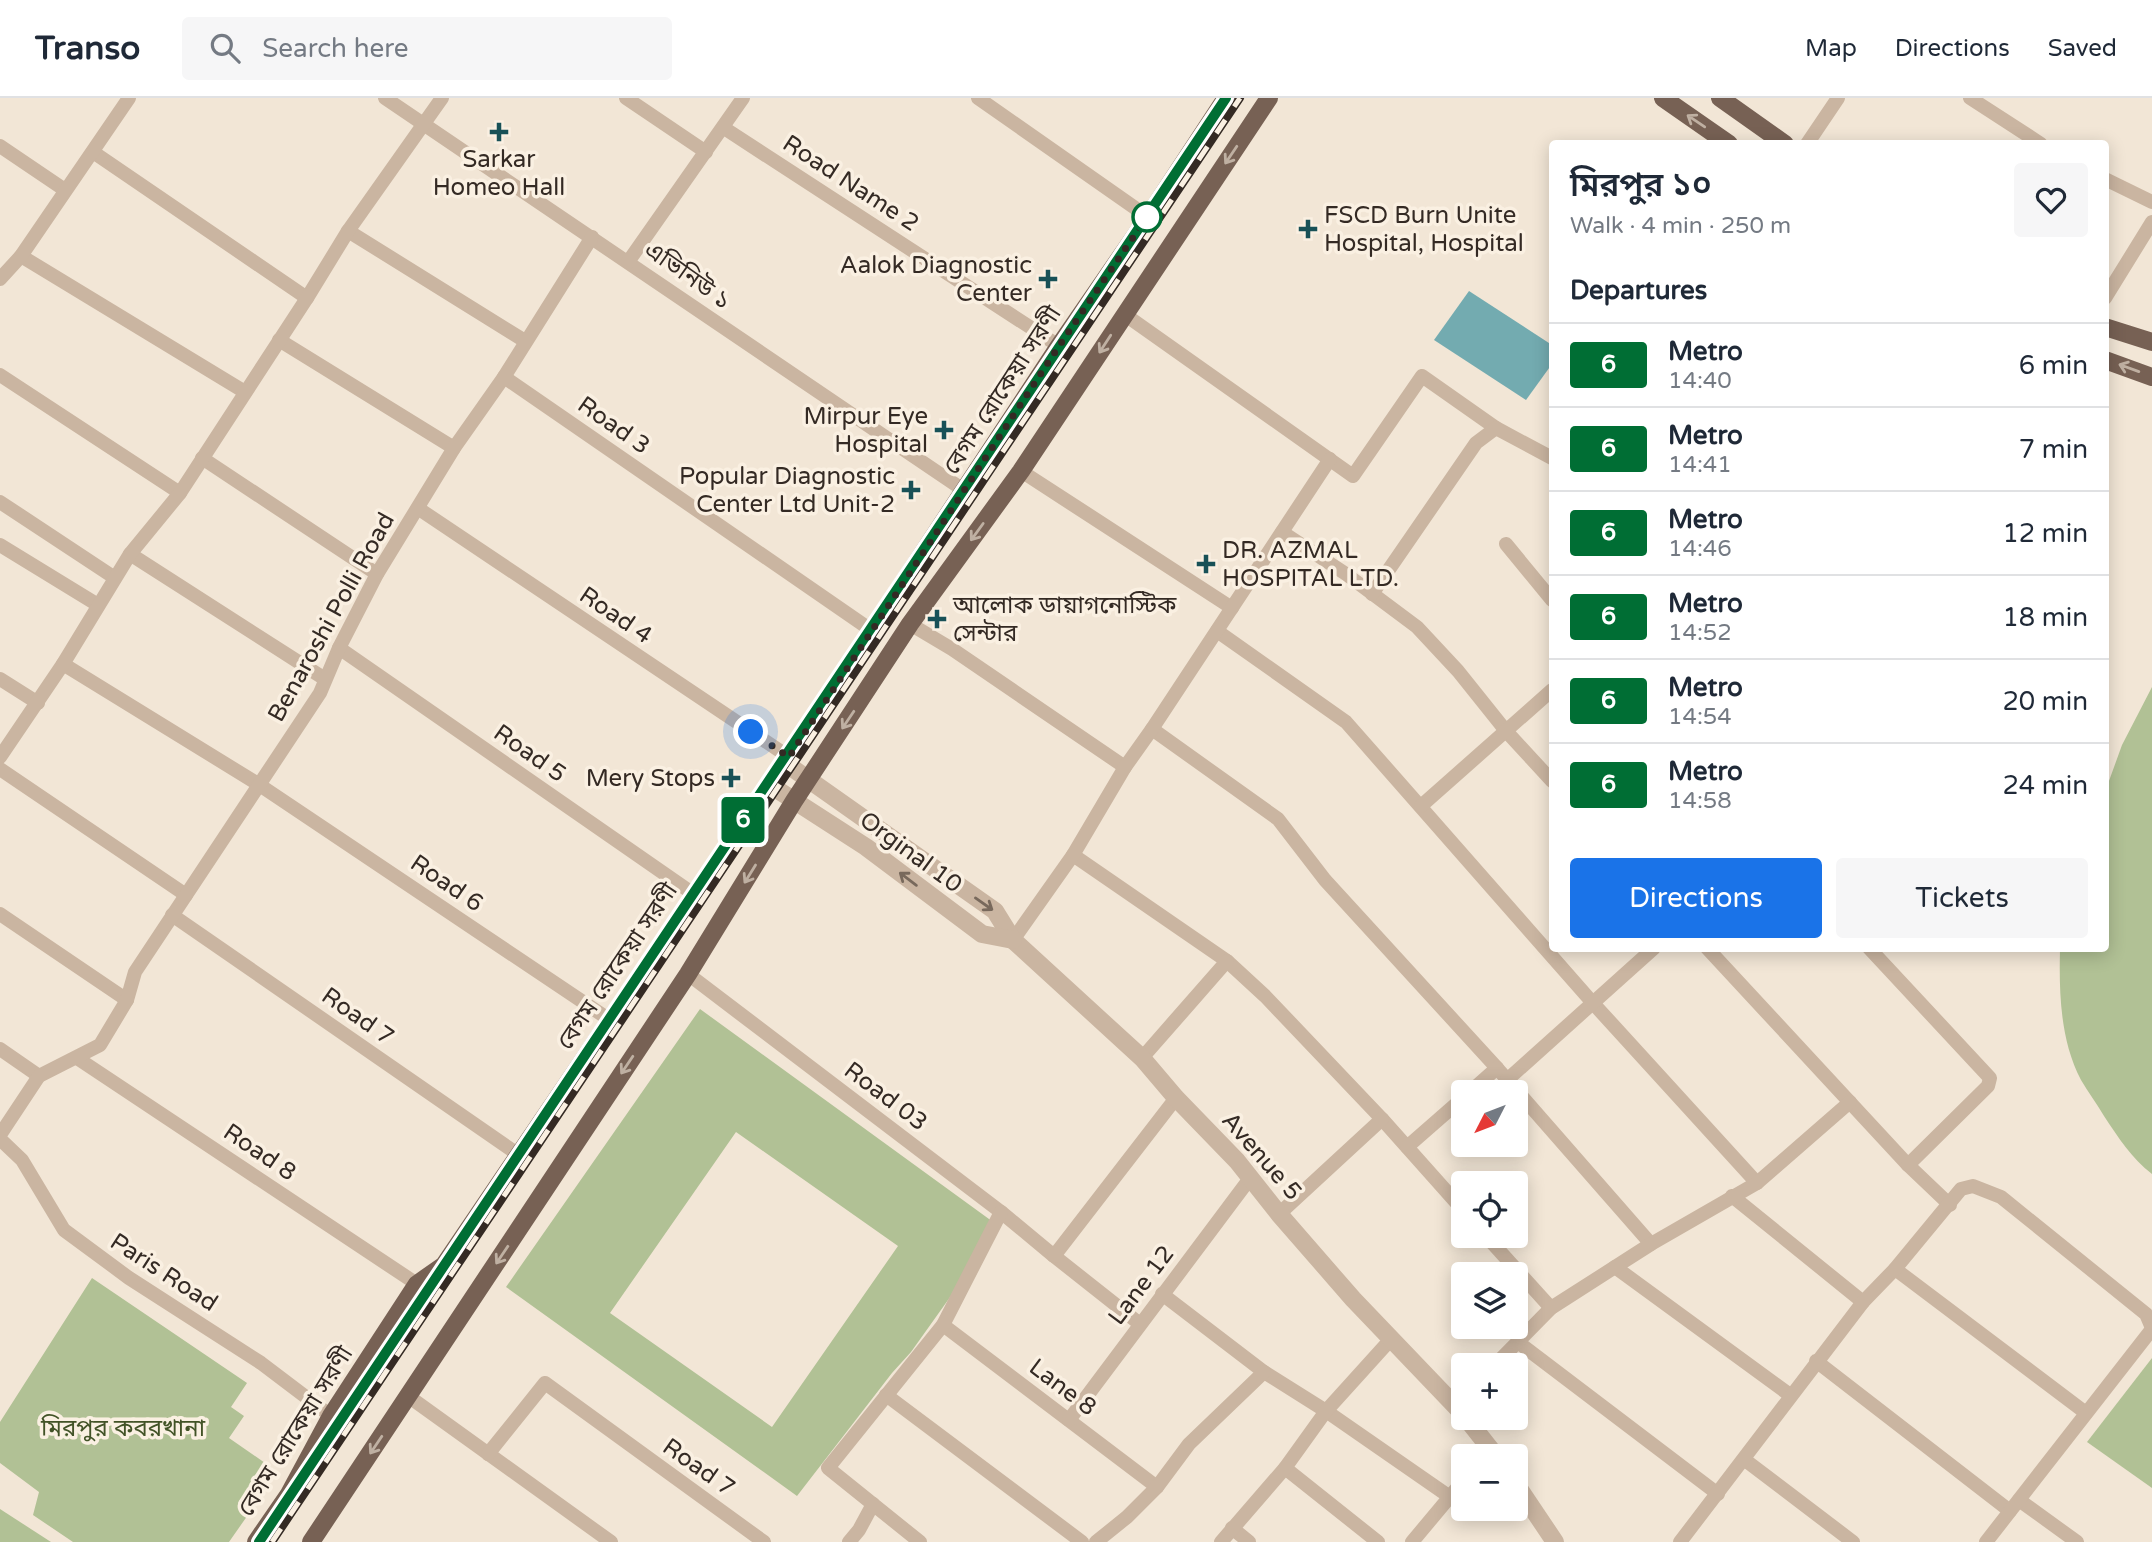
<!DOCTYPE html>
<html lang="en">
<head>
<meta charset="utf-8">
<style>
	body { margin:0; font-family:"Varela Round","Noto Sans Bengali",sans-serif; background:#f6f6f7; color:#1f2937; height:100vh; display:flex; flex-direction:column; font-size:26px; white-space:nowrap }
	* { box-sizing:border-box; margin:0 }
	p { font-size:23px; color:#747a83 }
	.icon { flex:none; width:38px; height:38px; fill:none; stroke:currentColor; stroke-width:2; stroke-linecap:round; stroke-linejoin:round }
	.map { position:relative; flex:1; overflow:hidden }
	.panel { position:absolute; left:1549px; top:42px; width:560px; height:812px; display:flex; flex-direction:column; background:#fff; border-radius:7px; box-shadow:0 4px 18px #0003 }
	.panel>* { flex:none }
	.badge { padding:0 14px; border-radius:5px; font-size:24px; line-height:46px }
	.needle { width:46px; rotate:228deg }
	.tools { position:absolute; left:1451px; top:982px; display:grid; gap:14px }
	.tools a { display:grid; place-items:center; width:77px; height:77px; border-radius:7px; background:#fff; box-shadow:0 4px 18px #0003; font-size:35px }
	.you { position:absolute; width:35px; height:35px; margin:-18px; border:5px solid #fff; border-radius:50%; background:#1a73e8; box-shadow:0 0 0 10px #1a73e833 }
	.map>.badge { position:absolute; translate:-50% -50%; box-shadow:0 0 0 4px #fff }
	h2 { padding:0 21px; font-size:26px; line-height:63px }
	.round { display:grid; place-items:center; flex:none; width:74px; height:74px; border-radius:7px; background:#f6f6f7 }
	.summary { display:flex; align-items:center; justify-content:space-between; height:119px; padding:0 21px }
	h1 { font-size:33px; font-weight:600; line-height:52px }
	.primary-button { display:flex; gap:14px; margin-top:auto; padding:14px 21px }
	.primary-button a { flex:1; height:80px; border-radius:7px; background:#1a73e8; color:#fff; font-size:28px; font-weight:600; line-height:80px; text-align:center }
	.primary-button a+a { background:#f6f6f7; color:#1f2937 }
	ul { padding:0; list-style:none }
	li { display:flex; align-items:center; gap:21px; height:84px; padding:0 21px; border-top:2px solid #e0e1e3 }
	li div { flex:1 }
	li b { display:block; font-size:26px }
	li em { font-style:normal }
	li .badge { min-width:77px; font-weight:700; text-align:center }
	header { display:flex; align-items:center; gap:42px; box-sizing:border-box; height:98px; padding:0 35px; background:#fff; border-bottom:2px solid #e0e1e3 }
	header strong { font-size:33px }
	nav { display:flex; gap:38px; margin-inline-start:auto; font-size:24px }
	.search { width:490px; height:63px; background:#f6f6f7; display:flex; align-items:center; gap:18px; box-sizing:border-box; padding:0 24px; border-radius:7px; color:#747a83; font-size:26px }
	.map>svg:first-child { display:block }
	.green { fill:#b1c195; fill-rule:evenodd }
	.water { fill:#73abb0 }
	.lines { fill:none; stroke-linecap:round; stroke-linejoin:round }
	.minor { stroke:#cab5a1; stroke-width:14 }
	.tertiary { stroke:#cab5a1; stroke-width:18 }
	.primary { stroke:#776154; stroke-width:18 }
	.rail-casing { stroke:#342a24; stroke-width:8 }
	.rail { stroke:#faf0e2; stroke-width:5; stroke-dasharray:16; stroke-linecap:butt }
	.oneway { stroke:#bfb0a2 }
	.oneway2 { stroke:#78695c }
	.line-casing { stroke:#fff; stroke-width:16 }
	.line { stroke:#006e34; stroke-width:10 }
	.walk { stroke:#342a24; stroke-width:7; stroke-dasharray:0 12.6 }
	.poi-dot { fill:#185157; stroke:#faf0e2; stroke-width:2.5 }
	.stop-dot { fill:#fff; stroke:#006e34; stroke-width:3.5 }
	.labels { text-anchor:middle; stroke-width:7; stroke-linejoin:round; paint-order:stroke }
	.poi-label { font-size:24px; fill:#342a24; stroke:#faf0e2; text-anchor:end }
	.street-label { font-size:24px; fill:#342a24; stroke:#faf0e2 }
	.park-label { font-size:24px; fill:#425327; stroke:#faf0e2 }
</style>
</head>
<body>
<header>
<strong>Transo</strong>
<div class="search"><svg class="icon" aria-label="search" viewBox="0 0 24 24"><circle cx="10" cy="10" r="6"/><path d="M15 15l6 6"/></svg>Search here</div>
<nav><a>Map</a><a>Directions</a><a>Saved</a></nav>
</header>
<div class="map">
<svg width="2152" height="1444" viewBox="0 0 2152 1444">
	<rect width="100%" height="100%" fill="#f2e6d6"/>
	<g class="green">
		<path d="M2152 589V1076C2132 1061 2118 1039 2104 1018 2097 1006 2088 994 2081 982 2060 942 2059 894 2060 851L2105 850V694L2122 647Z"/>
		<path d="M700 911 1000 1129 911 1254 892 1275 797 1398 506 1189ZM736 1034 898 1148 772 1329 610 1215Z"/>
		<path d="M92 1180 247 1285 231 1309 244 1318 229 1340 278 1374 229 1444H73L33 1417 39 1394 0 1365V1324Z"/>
		<path d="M2152 1260V1390L2087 1344Z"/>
		<path d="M0 1411 51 1444H0Z"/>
	</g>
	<path class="water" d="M1469 193 1552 247V266L1526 302 1434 242Z"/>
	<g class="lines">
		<g class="minor">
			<path d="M385 0 965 393"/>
			<path d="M626 0 706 54"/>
			<path d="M978 0 1148 119"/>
			<path d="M1970 0 2041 46"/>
			<path d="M724 30 1059 248"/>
			<path d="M1807 46 1838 0"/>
			<path d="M0 48 65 92"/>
			<path d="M93 54 307 200"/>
			<path d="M2105 81 2152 104"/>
			<path d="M348 133 525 243"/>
			<path d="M21 158 245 294"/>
			<path d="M628 164 743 0"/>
			<path d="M0 181 21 158 129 0"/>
			<path d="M2105 200 2152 124"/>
			<path d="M1124 216 1353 378 1422 278 1496 330"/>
			<path d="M279 242 454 350"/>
			<path d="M0 277 180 395"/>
			<path d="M504 279 871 532"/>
			<path d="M202 360 377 476"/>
			<path d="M1021 373 1232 510"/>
			<path d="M0 404 115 480"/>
			<path d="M419 411 789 659"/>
			<path d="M1282 434 1346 476 1417 529 1458 573 1506 633 1552 683"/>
			<path d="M1506 446 1552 502"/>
			<path d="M0 447 98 507"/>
			<path d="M130 456 325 581"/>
			<path d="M1372 496 1476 345 1496 330 1552 360"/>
			<path d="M910 526 952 551 1125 669"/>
			<path d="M1217 533 1346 624 1592 904 1757 1085"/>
			<path d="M339 550 695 797"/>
			<path d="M63 566 258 686 610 922"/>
			<path d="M0 581 38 605"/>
			<path d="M1152 631 1278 721 1325 782 1497 970 1651 1146"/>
			<path d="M0 659 63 566 130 456 180 395 307 200 348 133 442 0"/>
			<path d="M0 671 186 797"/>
			<path d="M1421 708 1552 592"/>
			<path d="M1073 757 1227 863 1265 898 1382 1021 1463 1112"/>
			<path d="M0 816 127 902"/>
			<path d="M172 817 519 1057"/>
			<path d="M1013 842 1073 757 1125 669 1152 631 1330 361"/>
			<path d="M1707 850 1908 1067 1950 1107"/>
			<path d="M1869 850 1990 980 1988 988 1908 1067"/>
			<path d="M688 876 1001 1114 1054 1158 1140 1226"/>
			<path d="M0 951 39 978"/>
			<path d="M77 960 417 1186"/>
			<path d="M1142 960 1227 863"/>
			<path d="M1507 982 1654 850"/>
			<path d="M1470 994 1497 970"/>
			<path d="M0 1037 39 978 100 947 127 902 135 874 320 595 339 550 377 476 454 350 504 279 592 139"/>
			<path d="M0 1041 22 1062 64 1132 129 1180 261 1265 331 1318"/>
			<path d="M1407 1049 1463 1000"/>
			<path d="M1732 1098 1863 1204"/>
			<path d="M1279 1116 1382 1021"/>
			<path d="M1486 1138 1551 1210"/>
			<path d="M1054 1158 1176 1000"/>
			<path d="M1615 1169 1790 1297"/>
			<path d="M1895 1171 2086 1315"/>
			<path d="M1162 1196 1264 1274 1326 1313 1450 1399"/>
			<path d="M943 1227 1157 1389"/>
			<path d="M1519 1245 1718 1396"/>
			<path d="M1816 1263 2010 1413"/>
			<path d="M1495 1267 1551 1210 1651 1146 1757 1085 1850 1004"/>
			<path d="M886 1297 1082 1444"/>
			<path d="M408 1298 611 1444"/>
			<path d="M1069 1322 1251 1079"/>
			<path d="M488 1356 545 1285 764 1444"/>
			<path d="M1745 1362 1853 1444"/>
			<path d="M1285 1370 1378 1444"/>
			<path d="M2019 1402 2077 1444"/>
			<path d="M1232 1430 1249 1444"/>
			<path d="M849 1444 859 1432 873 1406"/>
			<path d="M920 1444 828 1370 943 1227 1001 1114"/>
			<path d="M1096 1444 1127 1419 1157 1389 1189 1346 1264 1274"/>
			<path d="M1221 1444 1285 1370 1326 1313 1392 1240"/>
			<path d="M1412 1444 1463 1383"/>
			<path d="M1680 1444 1863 1204 1895 1171 1961 1091 1973 1088 2001 1099 2146 1216 2152 1230"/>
			<path d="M1986 1444 2152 1231"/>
		</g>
		<g class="tertiary">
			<path d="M785 665 995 813 1013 842 1142 960 1176 1000 1237 1063 1279 1116 1353 1201 1463 1316"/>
			<path d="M770 687 866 749 982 836 1013 842"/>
			<path d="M1466 1320 1496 1358"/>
			<path d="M1516 1386 1555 1444"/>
		</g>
		<g class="primary">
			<path d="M1663 0 1729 46"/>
			<path d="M1720 0 1785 46"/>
			<path d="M2105 229 2152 244"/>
			<path d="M2105 262 2152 279"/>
			<path d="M256 1444 289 1396 331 1318 417 1186 444 1167 770 687 1059 248 1148 119 1226 0"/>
			<path d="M311 1444 688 876 794 703 910 526 1021 373 1269 0"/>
		</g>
		<g class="rail-casing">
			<g id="rail">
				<path d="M259 1444 1226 0"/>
				<path d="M272 1444 1240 0"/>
			</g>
		</g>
		<use href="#rail" class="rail"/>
	</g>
	<defs><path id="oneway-shaft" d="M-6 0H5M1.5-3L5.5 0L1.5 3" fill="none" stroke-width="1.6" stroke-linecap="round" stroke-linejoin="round" transform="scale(1.75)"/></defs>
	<g class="oneway">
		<use href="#oneway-shaft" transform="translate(1696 23) rotate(-146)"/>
		<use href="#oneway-shaft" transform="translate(1231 57) rotate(124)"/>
		<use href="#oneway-shaft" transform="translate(1105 246) rotate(123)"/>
		<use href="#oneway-shaft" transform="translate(2129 270) rotate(-160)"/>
		<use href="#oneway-shaft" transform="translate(977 434) rotate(126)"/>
		<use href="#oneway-shaft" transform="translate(848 622) rotate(124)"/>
		<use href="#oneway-shaft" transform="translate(750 776) rotate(122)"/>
		<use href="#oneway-shaft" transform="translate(627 967) rotate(124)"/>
		<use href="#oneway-shaft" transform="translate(502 1157) rotate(124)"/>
		<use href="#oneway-shaft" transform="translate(376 1347) rotate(124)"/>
	</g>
	<g class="oneway2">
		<use href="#oneway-shaft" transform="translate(908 781) rotate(-143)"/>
		<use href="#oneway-shaft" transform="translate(984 806) rotate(35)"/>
	</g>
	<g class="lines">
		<g class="line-casing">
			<path id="line" d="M259 1444 1226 0"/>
		</g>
		<use href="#line" class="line"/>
		<path class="walk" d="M751 634 789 659 1059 248 1147 119"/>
	</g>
	<g class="poi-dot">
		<path d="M495.5 23.5h7v7h7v7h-7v7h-7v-7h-7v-7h7z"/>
		<path d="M1304.5 120.5h7v7h7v7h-7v7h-7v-7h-7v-7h7z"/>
		<path d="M1044.5 170.5h7v7h7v7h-7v7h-7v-7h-7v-7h7z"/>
		<path d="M940.5 321.5h7v7h7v7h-7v7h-7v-7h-7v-7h7z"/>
		<path d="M907.5 381.5h7v7h7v7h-7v7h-7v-7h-7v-7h7z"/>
		<path d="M1202.5 455.5h7v7h7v7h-7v7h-7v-7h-7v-7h7z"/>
		<path d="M933.5 510.5h7v7h7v7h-7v7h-7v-7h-7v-7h7z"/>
		<path d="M727.5 669.5h7v7h7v7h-7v7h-7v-7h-7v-7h7z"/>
	</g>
	<circle class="stop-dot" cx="1147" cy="119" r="14"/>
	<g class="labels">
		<g class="poi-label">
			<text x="499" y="69" text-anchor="middle">Sarkar<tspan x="499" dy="28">Homeo Hall</tspan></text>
			<text x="1324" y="125" text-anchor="start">FSCD Burn Unite<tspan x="1324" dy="28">Hospital, Hospital</tspan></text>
			<text x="1032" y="175">Aalok Diagnostic<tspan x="1032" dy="28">Center</tspan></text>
			<text x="928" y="326">Mirpur Eye<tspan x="928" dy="28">Hospital</tspan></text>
			<text x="895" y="386">Popular Diagnostic<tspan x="895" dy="28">Center Ltd Unit-2</tspan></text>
			<text x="1222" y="460" text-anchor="start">DR. AZMAL<tspan x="1222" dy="28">HOSPITAL LTD.</tspan></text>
			<text x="953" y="515" text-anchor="start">আলোক ডায়াগনোস্টিক<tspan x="953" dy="28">সেন্টার</tspan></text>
			<text x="715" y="688">Mery Stops</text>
		</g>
		<g class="street-label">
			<text transform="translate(851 85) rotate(33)" y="8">Road Name 2</text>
			<text transform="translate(688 177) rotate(35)" y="8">এভিনিউ ১</text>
			<text transform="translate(1002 292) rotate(-57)" y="8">বেগম রোকেয়া সরণী</text>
			<text transform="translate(614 327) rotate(35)" y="8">Road 3</text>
			<text transform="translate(616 517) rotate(34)" y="8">Road 4</text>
			<text transform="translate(331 519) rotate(-61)" y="8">Benaroshi Polli Road</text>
			<text transform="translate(530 655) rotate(35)" y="8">Road 5</text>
			<text transform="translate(911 754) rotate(36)" y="8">Orginal 10</text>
			<text transform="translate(447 785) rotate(34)" y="8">Road 6</text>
			<text transform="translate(617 868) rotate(-56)" y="8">বেগম রোকেয়া সরণী</text>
			<text transform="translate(358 918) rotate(35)" y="8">Road 7</text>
			<text transform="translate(886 998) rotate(37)" y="8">Road 03</text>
			<text transform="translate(260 1054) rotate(34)" y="8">Road 8</text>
			<text transform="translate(1262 1058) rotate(49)" y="8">Avenue 5</text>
			<text transform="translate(164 1174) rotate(33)" y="8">Paris Road</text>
			<text transform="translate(1141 1187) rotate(-53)" y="8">Lane 12</text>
			<text transform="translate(1063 1289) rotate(37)" y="8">Lane 8</text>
			<text transform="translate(295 1333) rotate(-58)" y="8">বেগম রোকেয়া সরণী</text>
			<text transform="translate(699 1369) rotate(35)" y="8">Road 7</text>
		</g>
		<g class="park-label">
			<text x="123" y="1338">মিরপুর কবরখানা</text>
		</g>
	</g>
</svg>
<div class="tools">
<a><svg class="needle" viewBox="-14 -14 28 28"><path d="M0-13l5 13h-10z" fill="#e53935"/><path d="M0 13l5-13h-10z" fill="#747a83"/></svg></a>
<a><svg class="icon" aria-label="locate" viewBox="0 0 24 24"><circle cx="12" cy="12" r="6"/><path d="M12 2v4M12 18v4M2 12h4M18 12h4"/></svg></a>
<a><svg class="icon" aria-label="layers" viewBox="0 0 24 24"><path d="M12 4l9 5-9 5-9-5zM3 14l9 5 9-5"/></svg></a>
<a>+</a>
<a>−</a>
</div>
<div class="you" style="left:751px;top:634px"></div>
<b class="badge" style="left:743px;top:722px;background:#006e34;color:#fff">6</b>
<section class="panel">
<div class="summary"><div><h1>মিরপুর ১০</h1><p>Walk · 4 min · 250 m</p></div><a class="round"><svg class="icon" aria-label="heart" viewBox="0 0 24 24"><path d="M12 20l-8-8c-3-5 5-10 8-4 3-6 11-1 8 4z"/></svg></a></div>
<h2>Departures</h2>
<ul>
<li><span class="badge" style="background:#006e34;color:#fff">6</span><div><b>Metro</b><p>14:40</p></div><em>6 min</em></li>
<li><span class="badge" style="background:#006e34;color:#fff">6</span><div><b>Metro</b><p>14:41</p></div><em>7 min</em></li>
<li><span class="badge" style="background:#006e34;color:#fff">6</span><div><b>Metro</b><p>14:46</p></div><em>12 min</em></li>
<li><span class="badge" style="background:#006e34;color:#fff">6</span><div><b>Metro</b><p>14:52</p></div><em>18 min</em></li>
<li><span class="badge" style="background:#006e34;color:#fff">6</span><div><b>Metro</b><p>14:54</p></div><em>20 min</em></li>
<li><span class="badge" style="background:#006e34;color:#fff">6</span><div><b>Metro</b><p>14:58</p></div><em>24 min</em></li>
</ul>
<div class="primary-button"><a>Directions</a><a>Tickets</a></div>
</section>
</div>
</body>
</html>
